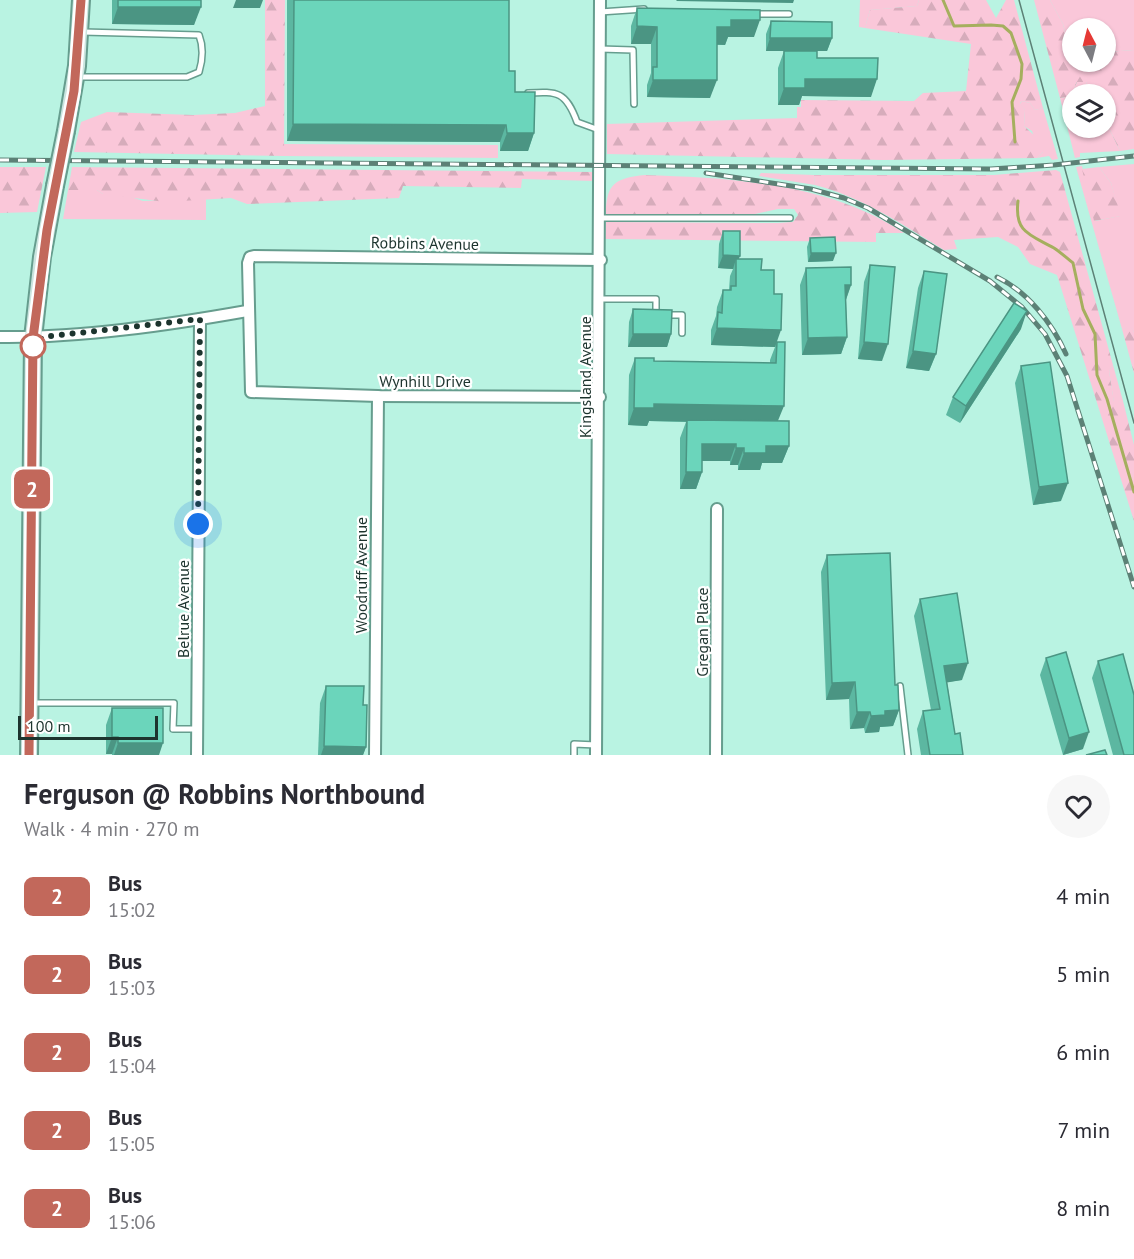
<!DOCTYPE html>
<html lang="en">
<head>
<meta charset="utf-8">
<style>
	body { margin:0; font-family:"PT Sans",sans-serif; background:#f7f7f7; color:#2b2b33; height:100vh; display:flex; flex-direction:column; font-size:22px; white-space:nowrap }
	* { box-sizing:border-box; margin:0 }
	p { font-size:20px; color:#7c7c81 }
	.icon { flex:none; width:33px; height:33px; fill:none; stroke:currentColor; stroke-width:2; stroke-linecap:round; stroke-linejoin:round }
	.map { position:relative; height:755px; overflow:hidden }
	.sheet { display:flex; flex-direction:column; background:#fff; flex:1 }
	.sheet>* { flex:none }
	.badge { padding:0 12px; border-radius:9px; font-size:21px; line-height:39px }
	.needle { width:39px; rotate:353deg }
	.fabs { position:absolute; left:1062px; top:18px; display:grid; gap:12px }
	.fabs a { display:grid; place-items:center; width:54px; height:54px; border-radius:50%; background:#fff; box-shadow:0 2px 4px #0004; font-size:30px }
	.scale { position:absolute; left:18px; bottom:15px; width:140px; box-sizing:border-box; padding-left:6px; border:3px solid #1d342e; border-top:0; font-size:16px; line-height:21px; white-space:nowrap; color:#1d342e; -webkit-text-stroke:4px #fff; paint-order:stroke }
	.you { position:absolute; width:30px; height:30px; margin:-15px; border:4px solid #fff; border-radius:50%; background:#1a73e8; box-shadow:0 0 0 9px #1a73e833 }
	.map>.badge { position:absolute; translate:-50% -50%; box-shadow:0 0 0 3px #fff }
	.round { display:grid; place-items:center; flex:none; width:63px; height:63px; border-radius:32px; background:#f7f7f7 }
	.headline { display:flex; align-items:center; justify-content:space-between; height:102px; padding:0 24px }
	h1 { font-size:28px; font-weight:700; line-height:45px }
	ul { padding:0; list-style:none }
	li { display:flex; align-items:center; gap:18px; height:78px; padding:0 24px }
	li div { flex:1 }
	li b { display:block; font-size:22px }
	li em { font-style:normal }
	li .badge { min-width:66px; font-weight:700; text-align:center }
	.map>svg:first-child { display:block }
	.green { fill:#fac7d9 }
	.forest { fill:url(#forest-firs) }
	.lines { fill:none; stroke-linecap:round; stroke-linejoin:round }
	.stream { stroke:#a5af5e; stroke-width:3 }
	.lane-casing { stroke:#669d8e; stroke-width:8 }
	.street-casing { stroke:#669d8e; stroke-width:14 }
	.secondary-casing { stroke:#669d8e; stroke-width:20 }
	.lane { stroke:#fff; stroke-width:5 }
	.street { stroke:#fff; stroke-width:10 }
	.secondary { stroke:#cbe5df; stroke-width:16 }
	.tram { stroke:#5c8176; stroke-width:1.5 }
	.rail-casing { stroke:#5c8176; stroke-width:5 }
	.rail { stroke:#fff; stroke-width:3; stroke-dasharray:9; stroke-linecap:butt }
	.secondary-bridge-casing { stroke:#669d8e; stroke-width:20; stroke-linecap:butt }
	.secondary-bridge { stroke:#cbe5df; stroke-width:16 }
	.wall { fill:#5cb7a1 }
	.shaded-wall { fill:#4b9583 }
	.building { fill:#6bd5bb; stroke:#4b9583; stroke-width:1.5 }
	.line-casing { stroke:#fff; stroke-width:14 }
	.line { stroke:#c2685b; stroke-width:9 }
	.walk { stroke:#1d342e; stroke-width:6; stroke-dasharray:0 10.8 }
	.stop-dot { fill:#fff; stroke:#c2685b; stroke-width:3 }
	.labels { text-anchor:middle; stroke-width:4.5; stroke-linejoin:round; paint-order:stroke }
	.street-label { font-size:16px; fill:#1d342e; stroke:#fff }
</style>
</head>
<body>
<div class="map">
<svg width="1134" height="755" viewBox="0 0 1134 755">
	<defs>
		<pattern id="forest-firs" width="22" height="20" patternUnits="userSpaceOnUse" patternTransform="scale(1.5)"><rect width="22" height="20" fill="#fac7d9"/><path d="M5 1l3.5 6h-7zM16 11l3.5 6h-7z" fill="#d6acbb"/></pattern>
	</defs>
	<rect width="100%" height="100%" fill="#b9f3e2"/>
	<g class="green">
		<path d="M860 0H919L917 6 870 10 865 28 859 27Z"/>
		<path d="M1050 0H1134V50L1106 52V28H1072L1071 55 1063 24Z"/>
		<path d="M1077 82H1086L1092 94H1072V128H1106V122L1120 151 1080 153V157L1075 158 1060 98 1071 96Z"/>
		<path d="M1022 101 1030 103 1035 110 1043 108 1058 159 1052 160 1049 156 1037 158 1043 152 1037 147 1032 131 1024 126 1025 110 1020 104Z"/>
		<path d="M284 144 498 145V158L284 156Z"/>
		<path d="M1134 164V332L1130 327 1122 329 1076 167 1082 166 1095 221 1120 216 1111 183 1099 167Z"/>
		<path d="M761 173 814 175 815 185 759 176Z"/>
		<path d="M68 190H97L103 194H122L143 201 206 199V220L63 219Z"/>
		<path d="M1113 365 1123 401 1114 403 1109 371Z"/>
	</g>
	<g class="forest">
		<path d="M265 0H285L284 156 74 152 81 122 107 112 193 115 235 113 265 106Z"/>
		<path d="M919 0H986L996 18 1006 0H1014L1043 108 1035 110 1030 103 1022 101 1020 103 1025 110 1024 126 1037 138V146L1043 148V152L1037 158 883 160 607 154V124L797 118V107H801V100L914 101 923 93 966 91 971 44 865 28 870 10 917 6Z"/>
		<path d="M1034 0H1050L1063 24 1072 62H1106V52L1134 50V149L1120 151 1106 122V94H1092L1086 82H1077L1071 96 1060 98Z"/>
		<path d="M0 167H46L37 212 0 213Z"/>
		<path d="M72 167 594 172V181L522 179 521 188 403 186 399 198 247 204 231 198 165 202 103 194 97 190H68Z"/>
		<path d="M1099 167 1111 183 1121 216 1094 221 1082 169Z"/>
		<path d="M1056 170 1060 172 1113 365 1109 371 1114 402 1123 401 1134 445V521L1057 275 1030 264 1018 247 998 237 954 240 957 249 944 250C903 225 862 197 815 185L814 175H994Z"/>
		<path d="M645 175C733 178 829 183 904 233H876V242L605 239 606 222 778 223 793 222 798 215 794 209H778L755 214H606C606 183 616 178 645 175Z"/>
		<path d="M1130 326 1134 332V373L1122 329Z"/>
	</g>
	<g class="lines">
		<g class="stream">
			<path d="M943 0 954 26 991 25 1003 26 1011 33 1022 64 1021 79 1012 102 1015 142"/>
			<path d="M1018 201C1014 233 1031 235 1054 248 1060 252 1067 258 1073 263L1083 309 1095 334 1097 375 1107 399 1134 492"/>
		</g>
		<g class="lane-casing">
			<g id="lane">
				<path d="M600 12 644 9"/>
				<path d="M755 14H789"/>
				<path d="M600 49 633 50 634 104"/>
				<path d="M77 77H187L199 72C203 59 204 48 199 35L83 32"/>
				<path d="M528 93C558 91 566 92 577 122L599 130"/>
				<path d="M601 218H790"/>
				<path d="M600 299H656V315H682V333"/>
				<path d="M900 686 908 755"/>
				<path d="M31 703H174L173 729H197"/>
				<path d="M574 755V744L596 745"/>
			</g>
		</g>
		<g class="street-casing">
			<g id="street">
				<path d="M0 337C80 338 168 325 247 311"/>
				<path d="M600 397 378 396 251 392 248 263 250 257 254 256 601 260"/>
				<path d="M197 755 200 319"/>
				<path d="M375 755 378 396"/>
				<path d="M596 755 600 0"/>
				<path d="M716 755 717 509"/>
			</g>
		</g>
		<g class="secondary-casing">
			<g id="secondary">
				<path d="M66 131 77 66 81 0"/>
				<path d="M29 755 33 338 42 257 55 186"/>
			</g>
		</g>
		<use href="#lane" class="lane"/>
		<use href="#street" class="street"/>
		<use href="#secondary" class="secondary"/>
		<path class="tram" d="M1019 0 1134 423"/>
		<g class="rail-casing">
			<g id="rail">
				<path d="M0 160 991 169 1054 165 1134 156"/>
				<path d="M706 173 811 189 844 198 868 208 990 281 1022 307 1045 334 1067 376 1134 587"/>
				<path d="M997 277C1028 292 1052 323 1066 354"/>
			</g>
		</g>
		<use href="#rail" class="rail"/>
		<g class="secondary-bridge-casing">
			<path id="secondary-bridge" d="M55 186 66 131"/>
		</g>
		<use href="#secondary-bridge" class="secondary-bridge"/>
	</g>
	<g class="wall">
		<path d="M112 0H201L194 25 112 24Z"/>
		<path d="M287 0H509V71L515 92 534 133 528 151H500V142L287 141Z"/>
		<path d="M637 8 754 37H728L725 45H717L710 98 647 97V85L651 73V44H631V26Z"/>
		<path d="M771 21 832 38 827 51H817V58L871 97 802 96 799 105H778V68L784 51H766V34Z"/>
		<path d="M723 231 740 256 738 259 761 270 774 294 777 342 778 421 789 446 782 463H762L760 470H738V465H730V461H702V472L696 489H680V438L686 422 649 421 647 426 628 425 629 375 635 358 654 361 770 363V360L775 347 711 345V330L716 316 717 307 723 290H729L730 276 733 269 718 268 719 244Z"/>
		<path d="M810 238 833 261 808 262 807 247Z"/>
		<path d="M870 265 882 361 858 359 864 282Z"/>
		<path d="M806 268 851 285 846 300 847 337 841 354 802 355 800 285Z"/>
		<path d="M924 271 936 354 929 371 906 368 918 288Z"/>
		<path d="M633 309 671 334 667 347H628L629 322Z"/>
		<path d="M1021 329 960 423 946 415 953 397Z"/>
		<path d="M1021 366 1061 501 1033 505 1015 383Z"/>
		<path d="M827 555 895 685 899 710 893 726 880 727 879 732 865 733 864 728 850 729 849 699 826 700 821 572Z"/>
		<path d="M920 599 962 680 947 682 955 734 963 755H921L917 729 923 711 931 710 914 616Z"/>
		<path d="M1046 658 1083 749 1063 755 1040 675Z"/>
		<path d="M1098 661 1134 755H1113L1092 678Z"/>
		<path d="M326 686 363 705 366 747 363 755H318L320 703Z"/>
		<path d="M112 708 159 755H112V754H106V725Z"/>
	</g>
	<g class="shaded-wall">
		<path d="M236 0H263L260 8H233Z"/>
		<path d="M677 0H794L793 3 676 1Z"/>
		<path d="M118 7H201L194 25 112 24Z"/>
		<path d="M731 20H760L754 37H728L725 45 711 44 717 27Z"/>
		<path d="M637 26 657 27 651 44H631Z"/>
		<path d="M770 38H832L827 51H766Z"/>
		<path d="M805 79H877L871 97 802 96 799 105H778L784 88Z"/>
		<path d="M653 80H717L710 98 647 97Z"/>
		<path d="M293 124 506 125 500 142 287 141Z"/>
		<path d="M507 133H534L528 151H500Z"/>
		<path d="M811 253H836L833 261 808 262Z"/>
		<path d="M723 255 740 256 736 265V259L733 269 718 268Z"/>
		<path d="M845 285H851L845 302Z"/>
		<path d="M1027 311 1021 329 960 423 966 406Z"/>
		<path d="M717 328 781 330 775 347 711 345Z"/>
		<path d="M633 334H671L667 347H628Z"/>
		<path d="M847 337 841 354 802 355 808 338Z"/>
		<path d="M864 342 888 344 882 361 858 359Z"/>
		<path d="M913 351 936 354 929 371 906 368Z"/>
		<path d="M654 404 784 406 777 423 649 421 647 426 628 425 634 408Z"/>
		<path d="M702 444H736L730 461H696Z"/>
		<path d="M766 446H789L782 463H762L760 470H738L744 453Z"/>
		<path d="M736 448H744L738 465H730Z"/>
		<path d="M686 472H702L696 489H680Z"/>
		<path d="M1068 483 1061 501 1033 505 1039 487Z"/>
		<path d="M968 663 962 680 938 684 944 666Z"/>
		<path d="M855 682 849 699 826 700 832 683Z"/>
		<path d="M899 710 893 726 880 727 879 732 865 733 871 716 885 711Z"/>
		<path d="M857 712H870L864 728 850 729Z"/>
		<path d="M1089 732 1083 749 1063 755 1069 738Z"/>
		<path d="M112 737H118L112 754H106Z"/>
		<path d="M118 743H163L159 755H114Z"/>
		<path d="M324 746 366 747 363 755H321Z"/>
	</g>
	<g class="building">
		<rect x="118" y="0" width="83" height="7"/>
		<path d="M294 0H509V71H515V92H535L534 133H507L506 125 293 124Z"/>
		<path d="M637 8 760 10V20H731V27H717V80H653V67H657V27L637 26Z"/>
		<path d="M771 21 832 22V38H770Z"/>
		<path d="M784 51H817V58H878L877 79H805V88H784Z"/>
		<path d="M723 231H740V256L723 255Z"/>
		<path d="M835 237 836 253H811L810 238Z"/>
		<path d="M736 259H762L761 270H774V294H782L781 330 717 328 718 312 722 313 723 290H731V286H736Z"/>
		<path d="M870 265 895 267 888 344 864 342Z"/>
		<path d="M851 267V285H845L847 337 808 338 806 268Z"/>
		<path d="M924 271 947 274 936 354 913 351Z"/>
		<path d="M1014 303 1027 311 966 406 953 397Z"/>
		<path d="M633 309 672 310 671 334H633Z"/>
		<path d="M777 342H785L784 406 654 404V408H634L635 358H654V361L776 363Z"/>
		<path d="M1050 362 1068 483 1039 487 1021 366Z"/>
		<path d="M687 420 789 421V446H766V453H744V448H736V444H702V472H686Z"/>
		<path d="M890 553 895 685H898L899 710 885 711V715L871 716 870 712H857L855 682 832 683 827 555Z"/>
		<path d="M957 593 968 663 944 666 955 734 960 733 963 755H930L923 711 940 709 920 599Z"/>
		<path d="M1066 652 1089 732 1069 738 1046 658Z"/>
		<path d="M1123 654 1134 695V755H1124L1098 661Z"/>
		<path d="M326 686H364L363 705H367L366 747 324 746Z"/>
		<path d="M112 708H163V743H118V737H112Z"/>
		<path d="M1105 750 1107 755H1086Z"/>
	</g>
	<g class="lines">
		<g class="line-casing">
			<path id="line" d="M29 755 33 338 47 230 74 91 81 0"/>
		</g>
		<use href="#line" class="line"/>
		<path class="walk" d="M33 346 43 337 200 319 198 524"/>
	</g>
	<circle class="stop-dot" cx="33" cy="346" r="12"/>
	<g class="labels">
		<g class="street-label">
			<text transform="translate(425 243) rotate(1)" y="6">Robbins Avenue</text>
			<text transform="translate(585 377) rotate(-90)" y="6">Kingsland Avenue</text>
			<text x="425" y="387">Wynhill Drive</text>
			<text transform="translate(361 575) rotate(-90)" y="6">Woodruff Avenue</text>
			<text transform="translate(183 609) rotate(-90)" y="6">Belrue Avenue</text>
			<text transform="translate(702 632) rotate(-90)" y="6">Gregan Place</text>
		</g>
	</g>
</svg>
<div class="fabs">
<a><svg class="needle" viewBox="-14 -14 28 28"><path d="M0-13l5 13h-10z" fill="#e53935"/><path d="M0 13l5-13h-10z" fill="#7c7c81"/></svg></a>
<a><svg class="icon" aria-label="layers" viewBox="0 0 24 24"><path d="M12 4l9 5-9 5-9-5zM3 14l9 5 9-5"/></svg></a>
</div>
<div class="scale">100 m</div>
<div class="you" style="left:198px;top:524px"></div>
<b class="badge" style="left:32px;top:489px;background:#c2685b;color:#fff">2</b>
</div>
<section class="sheet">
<div class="headline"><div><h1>Ferguson @ Robbins Northbound</h1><p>Walk · 4 min · 270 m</p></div><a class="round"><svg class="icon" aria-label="heart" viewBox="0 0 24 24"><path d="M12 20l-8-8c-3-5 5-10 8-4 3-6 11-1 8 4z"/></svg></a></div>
<ul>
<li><span class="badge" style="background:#c2685b;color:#fff">2</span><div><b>Bus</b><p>15:02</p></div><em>4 min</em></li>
<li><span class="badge" style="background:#c2685b;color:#fff">2</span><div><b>Bus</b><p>15:03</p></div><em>5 min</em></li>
<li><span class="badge" style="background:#c2685b;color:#fff">2</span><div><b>Bus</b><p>15:04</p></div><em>6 min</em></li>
<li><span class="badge" style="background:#c2685b;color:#fff">2</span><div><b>Bus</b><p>15:05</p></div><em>7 min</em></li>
<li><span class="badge" style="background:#c2685b;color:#fff">2</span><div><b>Bus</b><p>15:06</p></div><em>8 min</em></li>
</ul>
</section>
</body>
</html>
